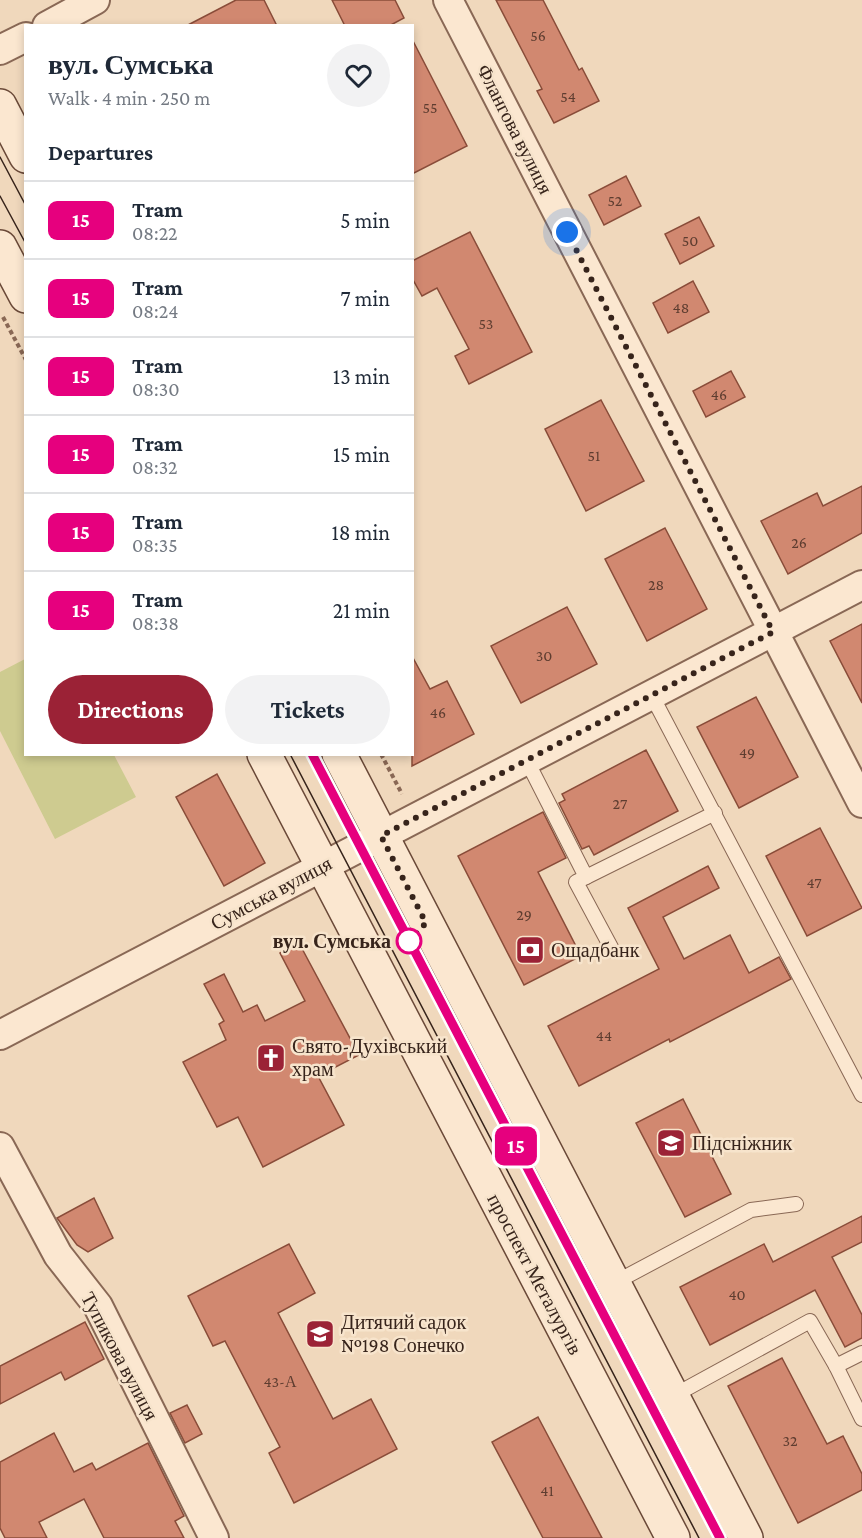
<!DOCTYPE html>
<html lang="en">
<head>
<meta charset="utf-8">
<style>
	body { margin:0; font-family:"Crimson Pro",serif; background:#f2f2f3; color:#1f2937; height:100vh; display:flex; flex-direction:column; font-size:22px; white-space:nowrap }
	* { box-sizing:border-box; margin:0 }
	p { font-size:20px; color:#747a83 }
	.icon { flex:none; width:33px; height:33px; fill:none; stroke:currentColor; stroke-width:2; stroke-linecap:round; stroke-linejoin:round }
	.map { position:relative; flex:1; overflow:hidden }
	.panel { position:absolute; left:24px; top:24px; width:390px; height:732px; display:flex; flex-direction:column; background:#fff; border-radius:0px; box-shadow:0 3px 9px #0003 }
	.panel>* { flex:none }
	.badge { padding:0 12px; border-radius:9px; font-size:21px; line-height:39px }
	.you { position:absolute; width:30px; height:30px; margin:-15px; border:4px solid #fff; border-radius:50%; background:#1a73e8; box-shadow:0 0 0 9px #1a73e833 }
	.map>.badge { position:absolute; translate:-50% -50%; box-shadow:0 0 0 3px #fff }
	h2 { padding:0 24px; font-size:22px; line-height:54px }
	.round { display:grid; place-items:center; flex:none; width:63px; height:63px; border-radius:32px; background:#f2f2f3 }
	.summary { display:flex; align-items:center; justify-content:space-between; height:102px; padding:0 24px }
	h1 { font-size:28px; font-weight:700; line-height:45px }
	.button { display:flex; gap:12px; margin-top:auto; padding:12px 24px }
	.button a { flex:1; height:69px; border-radius:36px; background:#9b2236; color:#fff; font-size:24px; font-weight:700; line-height:69px; text-align:center }
	.button a+a { background:#f2f2f3; color:#1f2937 }
	ul { padding:0; list-style:none }
	li { display:flex; align-items:center; gap:18px; height:78px; padding:0 24px; border-top:2px solid #e0e1e3 }
	li div { flex:1 }
	li b { display:block; font-size:22px }
	li em { font-style:normal }
	li .badge { min-width:66px; font-weight:700; text-align:center }
	.map>svg:first-child { display:block }
	.green { fill:#cecb90 }
	.building { fill:#d18870; stroke:#894c39; stroke-width:1.5 }
	.lines { fill:none; stroke-linecap:round; stroke-linejoin:round }
	.lane-casing { stroke:#896855; stroke-width:16 }
	.street-casing { stroke:#896855; stroke-width:32 }
	.secondary-casing { stroke:#6a4938; stroke-width:36 }
	.path { stroke:#896855; stroke-width:4; stroke-dasharray:4.5 3; stroke-linecap:butt }
	.lane { stroke:#fbe7d0; stroke-width:14 }
	.street { stroke:#fbe7d0; stroke-width:28 }
	.secondary { stroke:#fbe7d0; stroke-width:33 }
	.tram { stroke:#37241b; stroke-width:1.5 }
	.line-casing { stroke:#fff; stroke-width:14 }
	.line { stroke:#e6007e; stroke-width:9 }
	.walk { stroke:#37241b; stroke-width:6; stroke-dasharray:0 10.8 }
	.stop-dot { fill:#fff; stroke:#e6007e; stroke-width:3 }
	.labels { text-anchor:middle; stroke-width:5; stroke-linejoin:round; paint-order:stroke }
	.number-label { font-size:16px; fill:#5e3d30 }
	.street-label { font-size:20px; fill:#37241b; stroke:#f7e4cc }
	.stop-label { font-size:20px; font-weight:bold; fill:#37241b; stroke:#f7e4cc; text-anchor:end }
	.poi-label { font-size:20px; fill:#37241b; stroke:#f7e4cc; text-anchor:start }
</style>
</head>
<body>
<div class="map">
<svg width="862" height="1538" viewBox="0 0 862 1538">
	<rect width="100%" height="100%" fill="#f0d8bc"/>
	<path class="green" d="M25 659 26 754 114 755 136 797 55 839 0 731V672Z"/>
	<g class="building">
		<path d="M236 0H264L277 26H186Z"/>
		<path d="M332 0H395L404 18 389 26H345Z"/>
		<path d="M496 0H543L579 70 582 68 599 101 554 123 537 91 542 89Z"/>
		<path d="M412 39 467 146 412 174Z"/>
		<path d="M626 176 641 206 604 225 589 195Z"/>
		<path d="M699 217 714 246 680 264 665 234Z"/>
		<path d="M470 232 532 352 469 384 455 356 469 349 437 288 422 296 412 278V261Z"/>
		<path d="M693 281 709 312 668 333 653 303Z"/>
		<path d="M731 371 745 397 706 417 693 391Z"/>
		<path d="M601 400 644 481 586 511 545 429Z"/>
		<path d="M862 486V533L788 574 761 521 817 493 823 506Z"/>
		<path d="M665 528 707 609 647 641 605 559Z"/>
		<path d="M567 607 597 664 521 703 491 646Z"/>
		<path d="M862 624V703L830 641Z"/>
		<path d="M412 656 430 689 447 681 474 734 412 766Z"/>
		<path d="M756 697 798 777 739 808 697 727Z"/>
		<path d="M646 750 678 811 594 855 589 846 582 849 559 803 565 800 562 794Z"/>
		<path d="M217 774 265 863 224 886 176 797Z"/>
		<path d="M543 812 566 858 538 872 581 956 524 985 458 856Z"/>
		<path d="M820 828 862 908 807 936 766 856Z"/>
		<path d="M708 866 719 888 663 917 684 959 730 935 749 973 779 957 791 979 670 1042 669 1039 579 1086 548 1026 659 969 628 908Z"/>
		<path d="M299 943 359 1055 318 1076 344 1125 263 1167 238 1117 217 1127 183 1062 226 1040 219 1024 224 1021 204 984 224 974 243 1012 257 1005 265 1021 305 1001 280 953Z"/>
		<path d="M683 1099 731 1194 685 1217 636 1123Z"/>
		<path d="M94 1198 113 1238 88 1252 77 1245 57 1218Z"/>
		<path d="M862 1216V1242L832 1257 862 1315V1338L845 1347 815 1290 710 1345 680 1287 764 1244 773 1262Z"/>
		<path d="M289 1244 315 1293 278 1313 333 1419 371 1399 397 1449 294 1503 269 1453 280 1447 225 1341 213 1346 188 1296Z"/>
		<path d="M85 1322 104 1359 65 1380 61 1372 0 1404V1366Z"/>
		<path d="M782 1358 827 1444 843 1436 862 1474V1490L798 1523 728 1386Z"/>
		<path d="M187 1405 202 1434 185 1443 170 1413Z"/>
		<path d="M538 1417 602 1538H543L492 1442Z"/>
		<path d="M54 1433 74 1472 92 1463 96 1470 148 1443 184 1516 175 1521 184 1538H104L84 1499 39 1522 47 1538H5L0 1528V1462Z"/>
	</g>
	<g class="lines">
		<g class="lane-casing">
			<g id="lane">
				<path d="M651 694 862 1095"/>
				<path d="M526 759 586 877"/>
				<path d="M613 951 576 882 715 813"/>
				<path d="M614 1283 751 1210 796 1204"/>
				<path d="M836 1366 862 1353"/>
				<path d="M673 1396 810 1321 836 1366 862 1419"/>
			</g>
		</g>
		<g class="street-casing">
			<g id="street">
				<path d="M448 0 862 803"/>
				<path d="M47 26 95 0"/>
				<path d="M0 50 26 37"/>
				<path d="M0 1035 862 585"/>
				<path d="M0 1147 58 1255 98 1306 214 1538"/>
			</g>
		</g>
		<g class="secondary-casing">
			<g id="secondary">
				<path d="M0 106 26 156"/>
				<path d="M0 247 26 296"/>
				<path d="M264 754 673 1538"/>
				<path d="M339 754 746 1538"/>
			</g>
		</g>
		<g class="path">
			<path d="M3 317 26 360"/>
			<path d="M381 754 402 794"/>
		</g>
		<use href="#lane" class="lane"/>
		<use href="#street" class="street"/>
		<use href="#secondary" class="secondary"/>
		<g class="tram">
			<path d="M0 157 26 206"/>
			<path d="M0 196 26 244"/>
			<path d="M290 754 699 1538"/>
			<path d="M312 754 720 1538"/>
		</g>
	</g>
	<g class="lines">
		<g class="line-casing">
			<path id="line" d="M312 754 720 1538"/>
		</g>
		<use href="#line" class="line"/>
		<path class="walk" d="M409 941 426 923 381 836 773 632 567 232"/>
	</g>
	<defs>
		<g id="bank-square" transform="scale(1.5)"><rect x="-9" y="-9" width="18" height="18" rx="4" fill="#9b2236" stroke="#f7e4cc"/><path d="M-6-4H6V4H-6ZM0-2.3a2.3 2.3 0 1 0 0 4.6a2.3 2.3 0 1 0 0-4.6Z" fill="#fff"/></g>
		<g id="church-square" transform="scale(1.5)"><rect x="-9" y="-9" width="18" height="18" rx="4" fill="#9b2236" stroke="#f7e4cc"/><path d="M-1.2-6h2.4v3.5h3.3v2.4h-3.3V6h-2.4V-.1h-3.3v-2.4h3.3Z" fill="#fff"/></g>
		<g id="school-square" transform="scale(1.5)"><rect x="-9" y="-9" width="18" height="18" rx="4" fill="#9b2236" stroke="#f7e4cc"/><path d="M0-5L7-2L0 1L-7-2ZM-4 1L0 2.5L4 1V4Q0 6-4 4Z" fill="#fff"/></g>
	</defs>
	<g fill-rule="evenodd">
		<use href="#bank-square" x="530" y="950"/>
		<use href="#church-square" x="271" y="1058"/>
		<use href="#school-square" x="671" y="1143"/>
		<use href="#school-square" x="320" y="1334"/>
	</g>
	<circle class="stop-dot" cx="409" cy="941" r="12"/>
	<g class="labels">
		<g class="number-label">
			<text x="538" y="41">56</text>
			<text x="568" y="102">54</text>
			<text x="430" y="113">55</text>
			<text x="615" y="206">52</text>
			<text x="690" y="246">50</text>
			<text x="681" y="313">48</text>
			<text x="486" y="329">53</text>
			<text x="719" y="400">46</text>
			<text x="594" y="461">51</text>
			<text x="799" y="548">26</text>
			<text x="656" y="590">28</text>
			<text x="544" y="661">30</text>
			<text x="438" y="718">46</text>
			<text x="747" y="758">49</text>
			<text x="620" y="809">27</text>
			<text x="814" y="888">47</text>
			<text x="524" y="920">29</text>
			<text x="604" y="1041">44</text>
			<text x="737" y="1300">40</text>
			<text x="280" y="1387">43-А</text>
			<text x="790" y="1446">32</text>
			<text x="547" y="1496">41</text>
		</g>
		<g class="street-label">
			<text transform="translate(515 129) rotate(63)" y="7">Флангова вулиця</text>
			<text transform="translate(271 893) rotate(-28)" y="7">Сумська вулиця</text>
			<text transform="translate(535 1274) rotate(62)" y="7">проспект Металургів</text>
			<text transform="translate(120 1356) rotate(62)" y="7">Тупикова вулиця</text>
		</g>
		<g class="stop-label">
			<text x="391" y="948">вул. Сумська</text>
		</g>
		<g class="poi-label">
			<text x="551" y="957">Ощадбанк</text>
			<text x="292" y="1053">Свято-Духівський<tspan x="292" dy="23">храм</tspan></text>
			<text x="692" y="1150">Підсніжник</text>
			<text x="341" y="1329">Дитячий садок<tspan x="341" dy="23">№198 Сонечко</tspan></text>
		</g>
	</g>
</svg>
<div class="you" style="left:567px;top:232px"></div>
<b class="badge" style="left:516px;top:1146px;background:#e6007e;color:#fff">15</b>
<section class="panel">
<div class="summary"><div><h1>вул. Сумська</h1><p>Walk · 4 min · 250 m</p></div><a class="round"><svg class="icon" aria-label="heart" viewBox="0 0 24 24"><path d="M12 20l-8-8c-3-5 5-10 8-4 3-6 11-1 8 4z"/></svg></a></div>
<h2>Departures</h2>
<ul>
<li><span class="badge" style="background:#e6007e;color:#fff">15</span><div><b>Tram</b><p>08:22</p></div><em>5 min</em></li>
<li><span class="badge" style="background:#e6007e;color:#fff">15</span><div><b>Tram</b><p>08:24</p></div><em>7 min</em></li>
<li><span class="badge" style="background:#e6007e;color:#fff">15</span><div><b>Tram</b><p>08:30</p></div><em>13 min</em></li>
<li><span class="badge" style="background:#e6007e;color:#fff">15</span><div><b>Tram</b><p>08:32</p></div><em>15 min</em></li>
<li><span class="badge" style="background:#e6007e;color:#fff">15</span><div><b>Tram</b><p>08:35</p></div><em>18 min</em></li>
<li><span class="badge" style="background:#e6007e;color:#fff">15</span><div><b>Tram</b><p>08:38</p></div><em>21 min</em></li>
</ul>
<div class="button"><a>Directions</a><a>Tickets</a></div>
</section>
</div>
</body>
</html>
